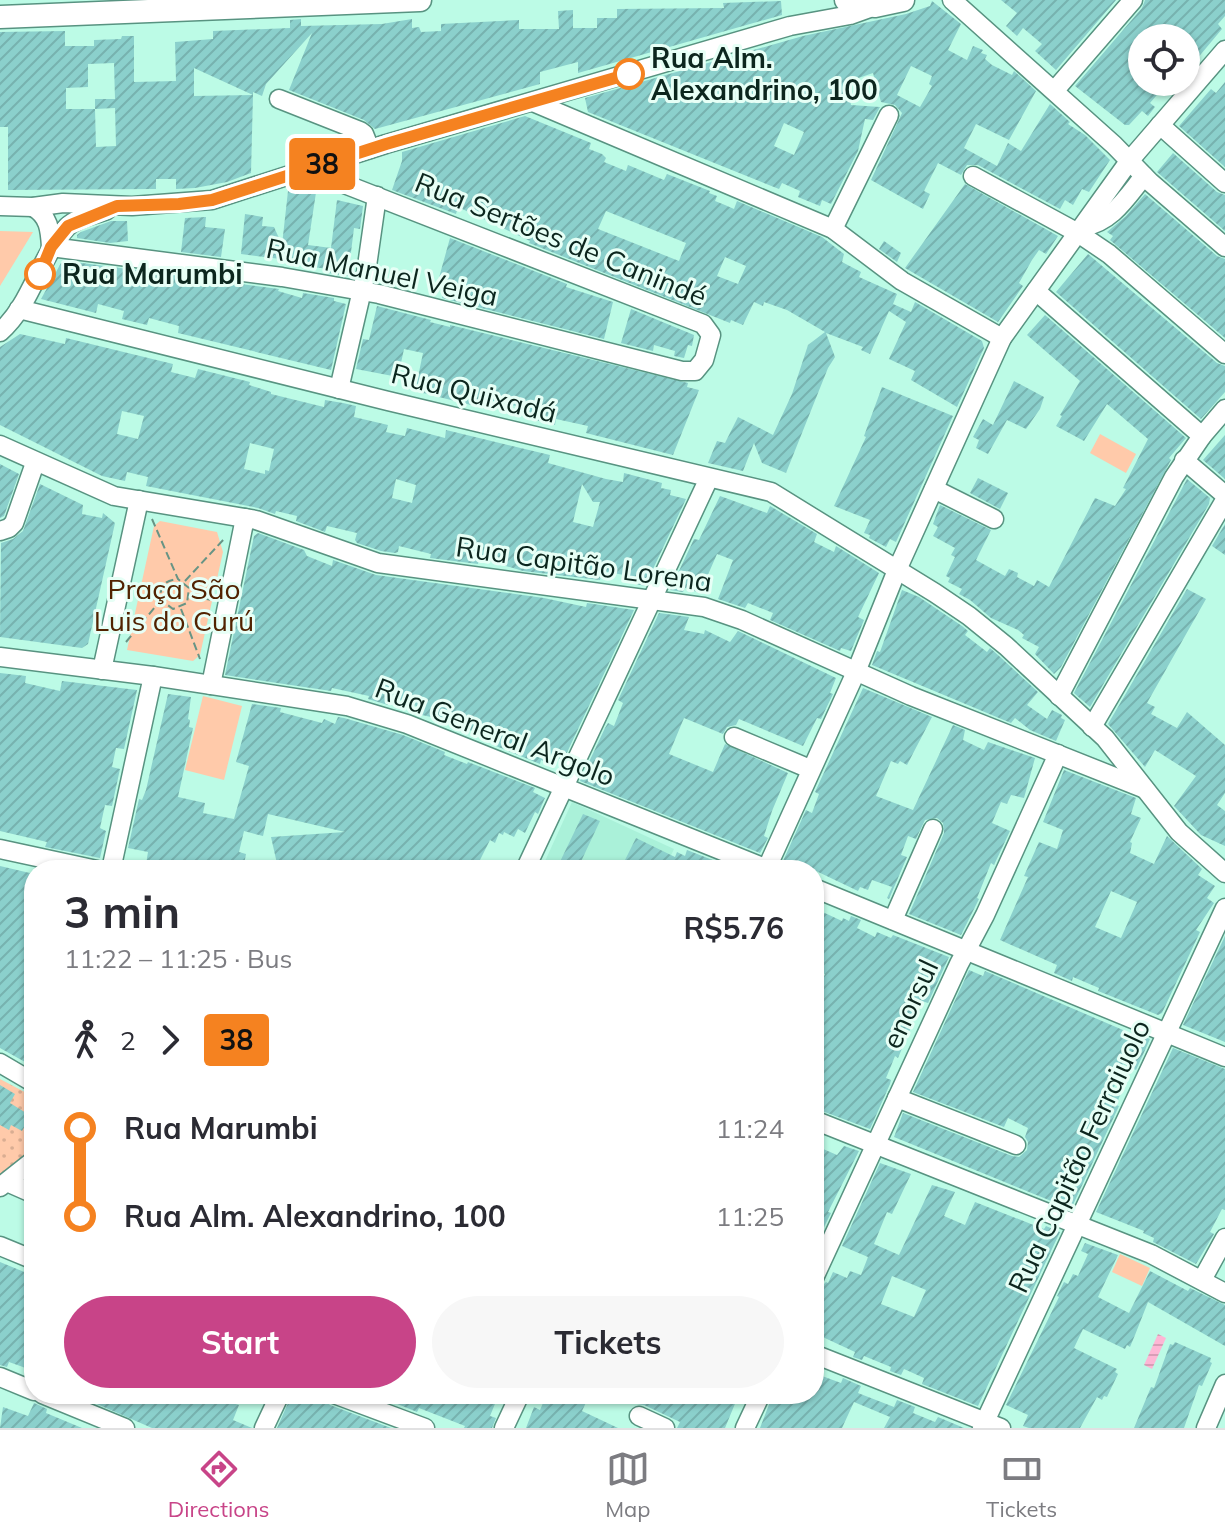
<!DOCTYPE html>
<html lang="en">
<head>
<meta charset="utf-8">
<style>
	body { margin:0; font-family:Mulish,sans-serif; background:#f7f7f7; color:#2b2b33; height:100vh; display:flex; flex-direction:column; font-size:30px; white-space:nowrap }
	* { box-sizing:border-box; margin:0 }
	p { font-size:26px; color:#7c7c81 }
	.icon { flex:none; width:44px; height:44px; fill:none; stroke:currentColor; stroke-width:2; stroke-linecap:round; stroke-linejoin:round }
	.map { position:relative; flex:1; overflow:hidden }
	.details { position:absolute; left:24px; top:860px; width:800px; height:544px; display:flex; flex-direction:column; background:#fff; border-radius:32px; box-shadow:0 2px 6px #0004 }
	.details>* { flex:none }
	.badge { padding:0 16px; border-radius:6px; font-size:28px; line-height:52px }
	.controls { position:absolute; left:1128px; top:24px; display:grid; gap:16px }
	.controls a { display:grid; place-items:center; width:72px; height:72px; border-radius:50%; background:#fff; box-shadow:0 2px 6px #0004; font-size:40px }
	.map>.badge { position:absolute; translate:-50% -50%; box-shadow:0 0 0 4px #fff }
	.legs { display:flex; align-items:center; gap:12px; height:88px; padding:0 40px; font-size:26px }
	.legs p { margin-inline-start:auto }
	.headline { display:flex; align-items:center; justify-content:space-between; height:136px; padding:0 40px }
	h1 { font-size:44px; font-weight:700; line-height:60px }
	.primary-button { display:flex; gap:16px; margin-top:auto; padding:16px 40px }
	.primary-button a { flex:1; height:92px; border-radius:48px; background:#c84488; color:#fff; font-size:32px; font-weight:700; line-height:92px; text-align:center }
	.primary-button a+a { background:#f7f7f7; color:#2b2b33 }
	ul { padding:0 40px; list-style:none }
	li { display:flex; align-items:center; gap:28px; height:88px; font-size:30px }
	li i { display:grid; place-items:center; width:12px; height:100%; margin:0 10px; background:currentColor }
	li i::after { content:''; width:20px; height:20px; margin:-10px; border:6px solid; border-radius:50%; background:#fff }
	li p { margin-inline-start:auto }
	li:first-child i { background:linear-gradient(#0000 50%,currentColor 0) }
	li:last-child i { background:linear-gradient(currentColor 50%,#0000 0) }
	.tab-bar { display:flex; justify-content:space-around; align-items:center; height:112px; border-top:2px solid #e1e1e2; background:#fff; font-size:22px; color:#7c7c81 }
	.tab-bar a { display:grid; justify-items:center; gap:4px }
	.tab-bar .on { color:#c84488 }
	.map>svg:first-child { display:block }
	.built { fill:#aaf1d9 }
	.grass { fill:url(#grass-dots) }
	.green { fill:#ffcaaa }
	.water { fill:url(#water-rules) }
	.building { fill:url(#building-hatch); fill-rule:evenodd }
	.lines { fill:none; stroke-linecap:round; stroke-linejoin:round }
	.minor-casing { stroke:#589381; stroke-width:21 }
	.major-casing { stroke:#589381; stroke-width:25 }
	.path { stroke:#679485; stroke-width:2; stroke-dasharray:8 4; stroke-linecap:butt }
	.minor { stroke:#fff; stroke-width:18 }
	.major { stroke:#fff; stroke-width:22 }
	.line-1-casing { stroke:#fff; stroke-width:18 }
	.line-1 { stroke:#f58220; stroke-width:12 }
	.stop-1-dot { fill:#fff; stroke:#f58220; stroke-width:4 }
	.labels { text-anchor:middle; stroke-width:6; stroke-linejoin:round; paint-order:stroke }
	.stop-label { font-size:28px; font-weight:bold; fill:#0c261e; stroke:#e7fff6; text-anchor:start }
	.street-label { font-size:28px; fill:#0c261e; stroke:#e7fff6 }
	.park-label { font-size:28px; fill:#512200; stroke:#e7fff6 }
</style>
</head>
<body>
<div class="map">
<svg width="1225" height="1428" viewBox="0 0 1225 1428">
	<defs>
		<pattern id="grass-dots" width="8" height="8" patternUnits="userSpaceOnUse" patternTransform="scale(2)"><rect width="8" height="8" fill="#ffcaaa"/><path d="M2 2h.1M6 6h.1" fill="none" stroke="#d9ad92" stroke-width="1.8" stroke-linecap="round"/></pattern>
		<pattern id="water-rules" width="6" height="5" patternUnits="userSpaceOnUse" patternTransform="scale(2)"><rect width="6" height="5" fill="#fdb7d5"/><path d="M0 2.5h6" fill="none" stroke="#d89db6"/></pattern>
		<pattern id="building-hatch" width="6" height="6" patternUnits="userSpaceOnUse" patternTransform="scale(2)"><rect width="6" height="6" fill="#8bd0cc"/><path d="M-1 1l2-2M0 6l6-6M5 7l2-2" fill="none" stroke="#77b2af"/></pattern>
	</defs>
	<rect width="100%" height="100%" fill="#bcfbe6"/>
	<path class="built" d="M572 802 674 849 664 870H541Z"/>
	<path class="grass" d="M0 1079 34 1097C34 1136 32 1157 0 1183Z"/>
	<g class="green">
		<path d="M0 231 33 232 0 286Z"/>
		<path d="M1100 434 1136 454 1126 473 1090 453Z"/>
		<path d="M160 521 217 532 223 552 200 655 193 661 127 650 154 526Z"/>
		<path d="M203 696 242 706 224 780 185 770Z"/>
		<path d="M1120 1254 1150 1268 1142 1286 1112 1272Z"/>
	</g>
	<path class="water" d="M1158 1334 1166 1338 1152 1369 1144 1365Z"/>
	<g class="building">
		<path d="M1001 0H1116L1056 70 1035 51 1042 44 1023 28 1017 36 1006 26 1017 13Z"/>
		<path d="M1145 0H1225V16L1218 24 1222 29 1186 72V38H1142V82H1168L1150 103 1155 107 1148 116 1142 111 1129 125H1125L1075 86 1142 8Z"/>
		<path d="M781 1 782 15 578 73V62L540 72V84L375 129 364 120 289 90 312 33 266 84 262 96 253 92V95L194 68V96L253 95 251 173 227 182 195 188 176 189V179H156V189L8 190V127H0V32L65 31V46H94V40L121 39 122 36H134V82L176 81 175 42 213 39V31L290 28V20L301 19V26L382 24 412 19V28L419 27 421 32 441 31V24L519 20V29H559L558 11 573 10V28H597V18H617V9L724 8 723 3ZM114 63 115 99H95V109H66V88L88 87V64ZM115 108 116 146 96 147 95 109Z"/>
		<path d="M932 1 961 24 948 50 967 60 973 46 983 50 981 53 987 55 985 59 992 65 1012 75 1014 71 1036 91 1009 140 976 124 964 148 997 166 1008 143 1021 151 1050 104 1070 122 1068 124 1085 135 1110 160 1089 192 1082 189 1073 205 1065 200 1060 209 978 165H967L961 175 938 163 924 191 930 194 923 209 912 203 871 180 902 113 895 105 881 102 873 73 847 82 851 105 880 107 873 120 865 119 858 151 831 204 822 200 820 206 798 197 800 191 782 183 779 189 588 112 585 98 803 36 906 14 930 6ZM911 66 932 76 929 84 932 86 920 107 897 95ZM784 123 804 132 794 155 774 146Z"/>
		<path d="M1225 82V167L1179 126 1211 89 1216 93Z"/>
		<path d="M525 116 591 143 589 149 602 154 606 158 604 162 626 171 628 165 664 180 667 174 710 191 709 193 717 196 715 201 725 205 734 209 737 201 822 237 844 254 842 262 861 272 859 277 897 294 893 304 911 312 915 302 982 341 984 348 957 407 911 380 915 371 889 359 906 322 889 311 870 354 861 350 863 347 826 333 835 357 828 368 786 473 762 463 754 443 743 471 708 463 717 441 725 443 738 417 773 435 792 394 808 345 825 332 787 310 764 302 763 306 754 302 743 325 731 320 730 323 529 243 530 241 458 207 456 214 392 190 402 161V152ZM606 211 686 243 679 261 598 229ZM725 257 746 266 738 284 717 276Z"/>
		<path d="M1173 153 1217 192 1225 195V231L1157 172Z"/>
		<path d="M309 183 317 186 308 245 331 248 337 200 363 206 360 229 354 228 348 276 328 273V269L313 267V263L241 254 245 214 263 217 262 226 274 227 282 245 288 191Z"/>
		<path d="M965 184 1058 236 1046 254 1039 250 1032 260 1019 283 1023 286 998 322 905 268Z"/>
		<path d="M1145 194 1217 256 1225 259V338L1110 240 1113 236 1107 232 1126 216Z"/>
		<path d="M206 217 205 227 225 229 221 257 181 252 185 218Z"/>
		<path d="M111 221H127L128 241 110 243 77 238V235L81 232Z"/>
		<path d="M450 238 567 284 566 287 613 302 604 339 442 298 445 287 437 285Z"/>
		<path d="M884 241 901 253 897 262 879 249Z"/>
		<path d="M1088 254 1217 363 1225 366V392L1201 419 1056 292Z"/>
		<path d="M67 261 279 289 278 291 302 298 303 293 334 298V301L346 304 331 370 178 333 179 326 149 318 147 325 122 319 124 311 98 304 96 313 41 299 61 263Z"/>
		<path d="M377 306 431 320 430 322 450 327V325L688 383 687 387 699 390 673 455 586 433 588 426 556 419 555 425 527 418 530 409 489 400 487 409 415 391 423 353 404 349 398 377 356 369 363 339 369 340Z"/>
		<path d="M631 309 694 335 692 346 688 345 684 358 674 356 675 351 654 345 653 351 621 343Z"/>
		<path d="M1045 315 1186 438 1169 458 1171 460 1061 667 1054 674 1035 654 1039 647 1022 638 1024 635 1018 630 991 618 970 600 959 594 962 589 948 582 950 578 946 576 955 557 951 555 955 548 933 536 938 527 933 524 940 505 991 530 976 560 1005 576 1009 569 1018 573 1017 577 1034 586 1037 580 1049 587 1095 498 1115 506 1126 489 1123 488 1148 439 1107 404 1084 441 1056 426 1062 416 1060 415 1080 381 1027 335Z"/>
		<path d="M20 334 65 344 66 338 173 364 171 372 195 378 198 369 250 382 249 385 271 392V394L324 407 325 400 343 403 356 406 354 417 388 425 386 432 405 436 407 428 445 438 446 430 550 455 548 463 606 479 623 482 624 473 662 483 661 488 671 490 670 495 686 499 645 586 622 581 624 575 602 571 600 580 523 571 479 558 478 564 430 558 431 554 399 546 398 552 395 553 381 551 357 543 355 540 357 533 327 526 325 532 296 521 297 516 276 511 275 514 258 508 146 486 148 477 127 472 125 481 102 476 0 425V347ZM122 411 144 416 138 439 117 434ZM250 443 274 449 269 471 265 470V474L244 469ZM396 479 416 485 412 503 392 498ZM582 484 593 502H600L593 527 573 522Z"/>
		<path d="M1014 381 1044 397 1040 409 1026 429 1007 420 988 454 976 448 979 440 973 437 983 419 993 425Z"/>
		<path d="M882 387 953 416 896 542 890 539 886 547 869 538 870 535 864 533 870 520 834 506 866 437 864 436Z"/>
		<path d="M1225 435V479L1203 460Z"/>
		<path d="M0 464 19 474 4 516 0 518Z"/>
		<path d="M978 478 1008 493 1000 509 970 493Z"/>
		<path d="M1187 479 1210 498 1209 504 1090 707 1074 693Z"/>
		<path d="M40 484 83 505 82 514 102 518 103 513 115 523 88 644 82 648 0 637 1 543 13 539 23 531Z"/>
		<path d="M720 496 767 513 770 506 817 534 814 542 834 552 836 546 879 573 858 617 864 620 851 651 841 648 840 651 770 620 773 613 748 603 745 608 718 599 733 560 717 554 700 593 685 588 683 592 670 590 694 539 699 540Z"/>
		<path d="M1225 524V555L1212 546Z"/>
		<path d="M258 533 304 550 307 556 332 566 333 560 376 575 544 598 586 607 587 603 634 610 563 761 558 758 554 766 541 760 540 764 496 746 498 738 474 732 453 722 422 715 424 708 409 704V702L390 697 388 705 368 699 369 696 332 688 331 691 225 675 254 536Z"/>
		<path d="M1187 589 1206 599 1147 703 1155 707 1151 714 1177 728 1187 712 1225 745V793L1217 805 1225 811V846L1201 835 1174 806 1196 776 1155 750 1145 767 1108 724Z"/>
		<path d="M902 590 919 597 962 626 968 631 965 635 987 652 990 648 998 655 1038 692 1027 705 1047 719 1052 710 1062 715 1061 718 1065 720 1056 741 1030 730 1015 718 1011 723 872 665 877 651 880 652Z"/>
		<path d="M659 613 689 617 684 630 704 634 705 630 730 642 738 631 836 678 830 693 833 694 821 719 817 718 803 746 739 719 736 725 727 727 723 734 684 718 669 754 713 772 725 744 788 773 772 811 764 836 768 838 760 853 580 781 605 728 608 723 614 726 623 703 618 700Z"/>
		<path d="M0 673 26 676 25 683 60 691 62 681 137 690 124 749 116 748 112 767 120 769 112 806 105 805 100 828 106 831 100 858 45 847 47 842 0 831Z"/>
		<path d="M863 688 932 717 907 765 900 761 898 764 891 761 876 796 913 810 953 725 965 730 963 740 984 750 988 742 1035 758 1024 798 1011 795 1007 804 1001 802 992 823 1010 831 994 865 991 863 977 898 979 899 961 935 909 914 944 833 943 823 937 818 925 820 916 839 908 836 901 855 907 857 889 899 887 898 892 887 872 880 868 890 860 887 858 891 814 870H797L786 866 783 861 806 810 812 813 819 794 815 792Z"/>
		<path d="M168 694 191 697 188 719 190 720 189 727 193 728 178 797 205 803 203 813 234 819 249 766 236 762 252 704 281 708 280 712 322 723 324 719 335 724 338 717 344 718 403 735 445 752 444 755 467 764 468 762 535 788 533 792 545 798 544 800 538 814 535 812 525 833 518 829 514 837 504 832 503 835 499 833 495 843 490 840 479 862 497 870H319V864L278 868 271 837 345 832 268 814 263 836 244 831 239 852 246 854 243 870 199 863V870H145L148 852 128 848 139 799 142 800 146 790Z"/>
		<path d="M1064 770 1136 798 1131 814 1141 818 1130 842 1132 843 1130 853 1154 864 1167 836 1202 869 1198 875 1215 886 1207 898 1214 903 1196 930 1200 932 1162 1013 1158 1015 1098 991 1099 988 1073 977 1072 981 1054 973 1057 965 1000 940 1028 877 1024 876 1039 842 1057 849 1063 830 1043 822ZM1111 891 1137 902 1121 938 1095 927Z"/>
		<path d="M583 814 600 821 577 870H556Z"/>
		<path d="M636 838 675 857 677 852 685 856 687 850 738 870H620Z"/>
		<path d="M0 866 34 874V1067L0 1048Z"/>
		<path d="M814 908 842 921 843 918 849 921 851 916 861 920 857 928 875 937 877 932 891 938 893 935 949 957 928 1003 922 1001 898 1058 895 1056 891 1066 886 1078 891 1080 890 1084 870 1129 814 1108V994L816 995 825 974 814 970Z"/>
		<path d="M1225 936V1042L1183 1025Z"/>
		<path d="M969 970 983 976 985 971 1137 1036 1138 1034 1150 1039 1136 1070 1123 1064 1113 1090 1121 1093 1116 1105 1119 1106 1071 1209 894 1137 903 1113 1012 1156 1019 1157 1027 1150 1028 1142 1025 1137 1028 1128 1008 1118 1004 1127 913 1092Z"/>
		<path d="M1173 1048 1225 1069V1210L1222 1209 1210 1232 1214 1234 1196 1264 1153 1242 1154 1238 1143 1233 1144 1231 1096 1212Z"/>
		<path d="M0 1085 15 1094 10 1103 31 1116 22 1131 11 1125 9 1130 0 1125Z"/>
		<path d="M814 1145 837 1155 844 1146 859 1151 828 1212 831 1213 823 1229 814 1225Z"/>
		<path d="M880 1163 911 1174 892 1214 887 1212 874 1244 899 1255 932 1185 955 1192 944 1216 965 1225 975 1202 1031 1224 1044 1229 1046 1226 1060 1232 978 1406 922 1384 924 1378 904 1369 901 1375 890 1371 891 1367 864 1356 862 1360 853 1357 855 1352 814 1333V1301L820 1288 826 1282 828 1283 833 1272 847 1278 850 1271 861 1275 868 1257 842 1246ZM892 1276 926 1290 914 1317 881 1304Z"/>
		<path d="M1085 1243 1118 1255 1098 1297 1129 1313 1150 1271 1188 1291 1190 1288 1225 1305V1346L1148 1302 1135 1335 1130 1347 1127 1345 1125 1349 1083 1329 1074 1348 1117 1369 1115 1372 1118 1374 1107 1397 1104 1396 1102 1400 1097 1397 1080 1428H1029L1023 1426 1028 1415 1006 1405 1059 1297 1057 1296 1064 1282 1068 1284 1073 1274 1078 1276 1088 1254 1081 1251Z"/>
		<path d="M0 1262 34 1276V1371L9 1362 7 1367 0 1365Z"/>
		<path d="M1175 1342 1211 1358 1210 1362 1212 1363 1202 1386 1199 1385 1184 1428H1134L1151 1387 1154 1388 1170 1344 1173 1345Z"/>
		<path d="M814 1373 841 1383 843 1378 861 1386 858 1393 894 1407 897 1400 915 1407 913 1413 935 1422 938 1417 964 1428H884L890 1417 854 1402 842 1428H760L773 1394H814Z"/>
		<path d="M74 1394H201L239 1405 233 1420 252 1428H152Z"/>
		<path d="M292 1394H316L322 1397 330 1405 391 1428H277Z"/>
		<path d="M373 1394H499L490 1416 496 1418 492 1428H464L465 1426 419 1408 417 1412Z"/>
		<path d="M557 1394H590L582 1411 618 1428H526L534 1407 540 1410 546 1396 555 1399Z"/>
		<path d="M620 1394H739L725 1428H677L680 1422 644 1405 637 1404 638 1402Z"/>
		<path d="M34 1403 47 1409 46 1413 82 1428H0L3 1407 28 1416Z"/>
	</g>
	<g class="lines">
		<g class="minor-casing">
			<g id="minor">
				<path d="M952 0 1114 145 1150 182 1225 247"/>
				<path d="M1055 90 1133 0"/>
				<path d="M279 99 360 131 364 134 370 149"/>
				<path d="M533 102 833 229 902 281 1002 338"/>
				<path d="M1160 125 1225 183"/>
				<path d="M973 176 1078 233 1109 254 1225 354"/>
				<path d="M0 206 33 207 63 203 132 206 212 200 386 144 790 26 850 15 875 6"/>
				<path d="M33 207C49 216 50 230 51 247"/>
				<path d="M1083 227C1112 222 1126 198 1144 176"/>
				<path d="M833 229 889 115"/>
				<path d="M51 247 282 277 379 294 682 371H695L704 360 711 335 703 324 306 169"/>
				<path d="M1036 291 1202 436"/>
				<path d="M19 309 388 401 771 492 935 593 969 616 1006 646 1105 738 1179 832 1225 873"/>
				<path d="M0 332C32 304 39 258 67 227 77 217 95 215 107 210"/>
				<path d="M339 389 366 273 377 196"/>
				<path d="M0 445 114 496 256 520 378 563 704 607 742 620 911 696 1145 789"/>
				<path d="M1184 460 1225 495"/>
				<path d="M934 489 994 519"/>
				<path d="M0 531 9 528 14 523 35 463"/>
				<path d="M0 657 153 676 347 706 407 724 770 870"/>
				<path d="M102 670 139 500"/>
				<path d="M211 685 245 518"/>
				<path d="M1059 696 1174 477 1202 436 1225 409"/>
				<path d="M1092 727 1225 500"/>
				<path d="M734 737 810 769"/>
				<path d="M0 849 97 870"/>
				<path d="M111 870 153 676"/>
				<path d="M525 870 709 478"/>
				<path d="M766 870 856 672 897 570 1002 338 1130 160 1225 50"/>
				<path d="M814 888 1225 1057"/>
				<path d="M893 920 933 829"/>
				<path d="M0 1063 34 1083"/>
				<path d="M897 1098 1016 1145"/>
				<path d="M814 1120 1151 1254 1225 1293"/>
				<path d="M9 1183 34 1194"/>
				<path d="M0 1187 34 1160"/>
				<path d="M0 1246 34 1260"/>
				<path d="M814 1278 959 964 985 915 1058 754"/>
				<path d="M1202 1280 1225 1238"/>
				<path d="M814 1354 1001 1428"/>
				<path d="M0 1377 34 1391"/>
				<path d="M42 1394 125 1428"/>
				<path d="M334 1394 425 1428"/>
				<path d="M639 1416 665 1428"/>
				<path d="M264 1428 280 1394"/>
				<path d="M504 1428 520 1394"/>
				<path d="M745 1428 761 1394"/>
				<path d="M982 1428 1225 908"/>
				<path d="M1206 1428 1225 1384"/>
			</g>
		</g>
		<g class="major-casing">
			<g id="major">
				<path d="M846 0 875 6 903 0"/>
				<path d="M0 17 420 0"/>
			</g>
		</g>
		<g class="path">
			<path d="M152 519 178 579 189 588 187 603 173 609 161 600C159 586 165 580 178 579"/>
			<path d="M185 581 224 539"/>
			<path d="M138 586 158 592"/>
			<path d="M191 596 212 600"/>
			<path d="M181 609 200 659"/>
			<path d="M126 642 160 601"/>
		</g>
		<use href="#minor" class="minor"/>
		<use href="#major" class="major"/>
	</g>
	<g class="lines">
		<g class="line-1-casing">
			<path id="line-1" d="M40 274 51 247 68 226 117 206 179 204 212 200 386 144 629 74"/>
		</g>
		<use href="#line-1" class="line-1"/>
	</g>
	<g class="stop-1-dot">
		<circle cx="629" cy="74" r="14"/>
		<circle cx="40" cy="274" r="14"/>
	</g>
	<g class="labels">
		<g class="stop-label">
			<text x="651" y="68">Rua Alm.<tspan x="651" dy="32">Alexandrino, 100</tspan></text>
			<text x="62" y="284">Rua Marumbi</text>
		</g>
		<g class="street-label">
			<text transform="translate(561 239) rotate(22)" y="10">Rua Sertões de Canindé</text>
			<text transform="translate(382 272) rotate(12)" y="10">Rua Manuel Veiga</text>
			<text transform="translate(474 393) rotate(14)" y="10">Rua Quixadá</text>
			<text transform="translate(584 564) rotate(8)" y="10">Rua Capitão Lorena</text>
			<text transform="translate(495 732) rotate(21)" y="10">Rua General Argolo</text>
			<text transform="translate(910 1004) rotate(-65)" y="10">enorsul</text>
			<text transform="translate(1079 1156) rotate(-65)" y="10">Rua Capitão Ferraiuolo</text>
		</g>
		<g class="park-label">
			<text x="174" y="599">Praça São<tspan x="174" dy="32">Luis do Curú</tspan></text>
		</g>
	</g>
</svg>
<div class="controls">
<a><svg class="icon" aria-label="locate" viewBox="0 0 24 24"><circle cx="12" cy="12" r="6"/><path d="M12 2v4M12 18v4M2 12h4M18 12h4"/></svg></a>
</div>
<b class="badge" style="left:322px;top:164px;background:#f58220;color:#111">38</b>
<section class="details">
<div class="headline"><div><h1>3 min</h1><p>11:22 – 11:25 · Bus</p></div><b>R$5.76</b></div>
<div class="legs"><svg class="icon" aria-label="walk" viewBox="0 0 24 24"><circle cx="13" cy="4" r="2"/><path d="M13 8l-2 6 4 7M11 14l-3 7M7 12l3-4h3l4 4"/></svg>2<svg class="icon" aria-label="forward" viewBox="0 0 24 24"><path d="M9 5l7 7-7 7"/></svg><b class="badge" style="background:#f58220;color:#111">38</b></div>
<ul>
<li><i style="color:#f58220"></i><b>Rua Marumbi</b><p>11:24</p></li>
<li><i style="color:#f58220"></i><b>Rua Alm. Alexandrino, 100</b><p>11:25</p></li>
</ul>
<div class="primary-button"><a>Start</a><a>Tickets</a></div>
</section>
</div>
<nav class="tab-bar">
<a class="on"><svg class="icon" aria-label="directions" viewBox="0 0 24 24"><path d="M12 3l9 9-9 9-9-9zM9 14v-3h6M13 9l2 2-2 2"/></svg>Directions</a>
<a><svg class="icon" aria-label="map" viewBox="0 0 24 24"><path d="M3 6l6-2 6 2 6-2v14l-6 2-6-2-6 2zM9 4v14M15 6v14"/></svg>Map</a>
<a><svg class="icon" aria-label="tickets" viewBox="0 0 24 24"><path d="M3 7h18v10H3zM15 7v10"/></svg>Tickets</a>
</nav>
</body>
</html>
